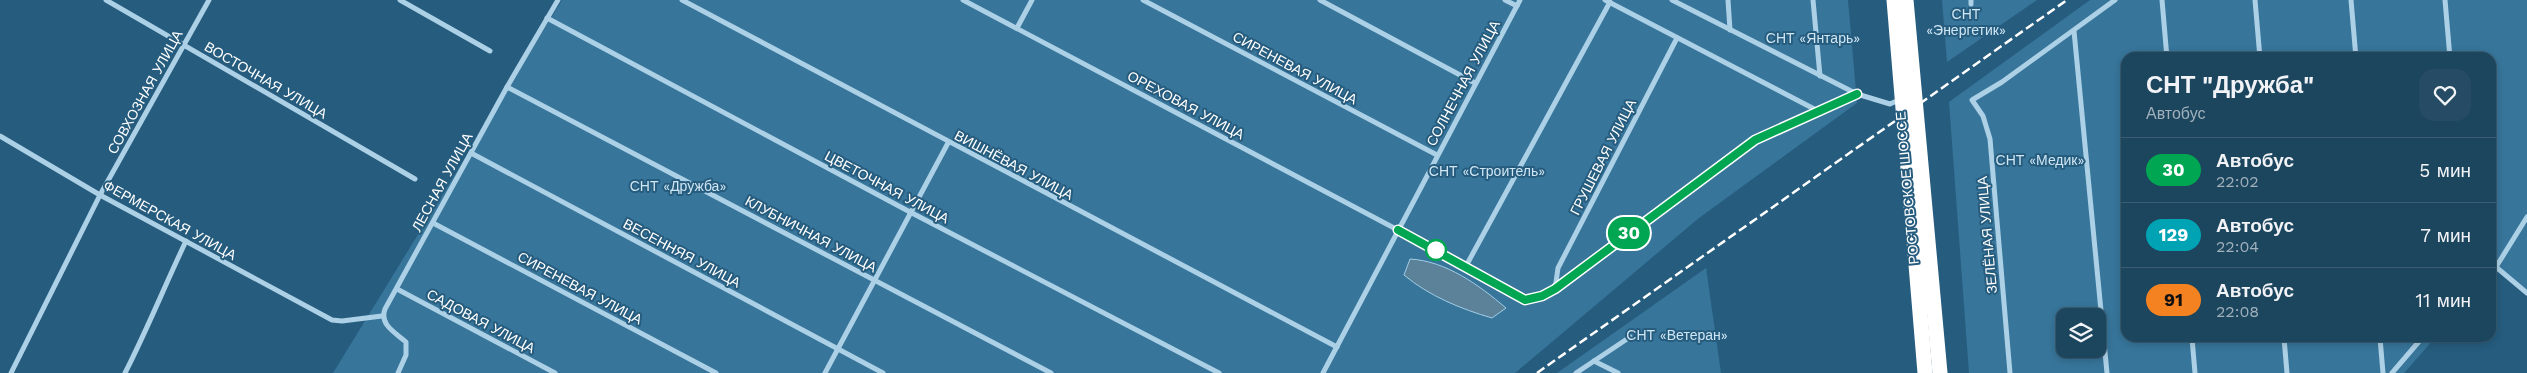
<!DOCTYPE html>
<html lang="ru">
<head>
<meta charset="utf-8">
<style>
	body { margin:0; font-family:"Work Sans",sans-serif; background:#254c64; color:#f1f3f6; height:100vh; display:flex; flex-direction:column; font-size:19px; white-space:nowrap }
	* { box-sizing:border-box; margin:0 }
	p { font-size:16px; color:#a0b1bc }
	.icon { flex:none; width:28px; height:28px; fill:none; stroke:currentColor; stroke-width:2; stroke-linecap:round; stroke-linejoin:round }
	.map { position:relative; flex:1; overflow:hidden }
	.drawer { position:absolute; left:2121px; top:52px; width:375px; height:290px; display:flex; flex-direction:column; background:#1c455e; border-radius:15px; box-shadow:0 2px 8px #0003,0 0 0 1px #3a5d73 }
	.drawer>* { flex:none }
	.badge { padding:0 10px; border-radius:16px; font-size:18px; line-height:32px }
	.tools { position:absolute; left:2056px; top:308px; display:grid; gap:10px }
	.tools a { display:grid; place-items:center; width:50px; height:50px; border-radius:10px; background:#1c455e; box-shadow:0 2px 8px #0003,0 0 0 1px #3a5d73; font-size:25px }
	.map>.badge { position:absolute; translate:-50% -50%; box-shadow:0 0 0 2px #fff }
	.round { display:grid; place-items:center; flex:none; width:52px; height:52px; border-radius:15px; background:#254c64 }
	.head { display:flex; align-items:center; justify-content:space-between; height:85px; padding:0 25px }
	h1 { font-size:24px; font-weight:700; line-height:38px }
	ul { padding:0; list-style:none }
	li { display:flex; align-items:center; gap:15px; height:65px; padding:0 25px; border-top:1px solid #3a5d73 }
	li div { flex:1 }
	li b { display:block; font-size:19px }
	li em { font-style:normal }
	li .badge { min-width:55px; font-weight:700; text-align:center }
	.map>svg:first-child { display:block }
	.green { fill:#37759a; fill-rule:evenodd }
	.water { fill:#5c8299; stroke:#a1cde6 }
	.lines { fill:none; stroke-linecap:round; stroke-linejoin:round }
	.street { stroke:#acd0e5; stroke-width:5 }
	.highway { stroke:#fff; stroke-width:15 }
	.rail { stroke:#fff; stroke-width:2.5; stroke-dasharray:9 4; stroke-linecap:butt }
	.line-casing { stroke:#fff; stroke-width:11 }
	.line { stroke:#00a651; stroke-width:8 }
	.stop-dot { fill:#fff; stroke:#00a651; stroke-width:2.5 }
	.labels { text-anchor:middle; stroke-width:4; stroke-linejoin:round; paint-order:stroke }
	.park-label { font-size:14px; fill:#cfe6f4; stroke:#265c7e }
	.street-label { font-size:14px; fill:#fff; stroke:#265c7e }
</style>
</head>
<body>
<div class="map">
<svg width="2527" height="373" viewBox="0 0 2527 373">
	<rect width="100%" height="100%" fill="#265c7e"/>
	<g class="green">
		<path d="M562 0H1848L1857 103 1699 218 1515 373H333Z"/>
		<path d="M1942 0H2037L1947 62Z"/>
		<path d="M2090 0H2527V290L2496 267 2491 272V58H2126V338H2435L2404 373H1969L1949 102ZM2065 316H2098V349H2065Z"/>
		<path d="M1706 268 1721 373H1557Z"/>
	</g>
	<path class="water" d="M1410 259C1446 261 1479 285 1506 308L1492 318C1461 309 1429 296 1404 275Z"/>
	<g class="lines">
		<g class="street">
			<path d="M106 0 415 179"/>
			<path d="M400 0 490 51"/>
			<path d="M682 0 1337 347"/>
			<path d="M963 0 1466 266 1525 300 1542 296 1555 289 1755 139 1857 94"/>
			<path d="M1143 0 1437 155"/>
			<path d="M1320 0 1475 83"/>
			<path d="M1505 0 1517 6"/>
			<path d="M1605 0 1820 112"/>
			<path d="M1672 0 1857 94 1890 104 1901 99"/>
			<path d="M1728 0 1730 30"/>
			<path d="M1813 0 1820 76"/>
			<path d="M1971 0V4"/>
			<path d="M2162 0 2167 58"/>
			<path d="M2255 0 2260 58"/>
			<path d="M2351 0 2356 58"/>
			<path d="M2445 0 2450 58"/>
			<path d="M547 18 910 212 1219 373"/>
			<path d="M1017 28 1032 0"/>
			<path d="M2074 31 2107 373"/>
			<path d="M507 87 1051 373"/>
			<path d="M0 136 100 195 332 320 342 321 382 316"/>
			<path d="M471 153 883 373"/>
			<path d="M433 223 716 373"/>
			<path d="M1466 266 1610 2"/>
			<path d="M2496 267 2527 293"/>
			<path d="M2491 269 2496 267 2527 217"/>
			<path d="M397 289 555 373"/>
			<path d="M1555 289 1558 268 1677 38"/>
			<path d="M2192 338 2195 373"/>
			<path d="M2284 338 2287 373"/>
			<path d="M2380 338 2383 373"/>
			<path d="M1594 361 1618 373"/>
			<path d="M11 373 100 195 209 0"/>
			<path d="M125 373C147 330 165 285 186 241"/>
			<path d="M398 373 406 355V342C396 333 379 325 385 309L507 87 558 0"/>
			<path d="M825 373 948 143"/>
			<path d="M1323 373 1520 0"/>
			<path d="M1576 373 1630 337"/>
			<path d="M2010 373 1990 139 1983 116 1972 100 2002 82 2115 0"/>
			<path d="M2392 373 2422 338"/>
		</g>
		<g class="highway">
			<path d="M1894 0 1925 373"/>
			<path d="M1906 0 1940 373"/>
		</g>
		<path class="rail" d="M1537 373 2067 0"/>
	</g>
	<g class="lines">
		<g class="line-casing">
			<path id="line" d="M1398 230 1525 300 1542 296 1555 289 1755 140 1857 94"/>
		</g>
		<use href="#line" class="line"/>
	</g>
	<circle class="stop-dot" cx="1436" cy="250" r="10"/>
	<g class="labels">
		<g class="park-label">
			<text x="1966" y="19">СНТ<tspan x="1966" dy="16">«Энергетик»</tspan></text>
			<text x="1813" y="43">СНТ «Янтарь»</text>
			<text x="2040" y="165">СНТ «Медик»</text>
			<text x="1487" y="176">СНТ «Строитель»</text>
			<text x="678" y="191">СНТ «Дружба»</text>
			<text x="1677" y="340">СНТ «Ветеран»</text>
		</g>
		<g class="street-label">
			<text transform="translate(1295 68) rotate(28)" y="5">СИРЕНЕВАЯ УЛИЦА</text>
			<text transform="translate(266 80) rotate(30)" y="5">ВОСТОЧНАЯ УЛИЦА</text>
			<text transform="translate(1463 83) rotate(-62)" y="5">СОЛНЕЧНАЯ УЛИЦА</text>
			<text transform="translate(145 92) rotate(-61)" y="5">СОВХОЗНАЯ УЛИЦА</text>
			<text transform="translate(1186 105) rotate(28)" y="5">ОРЕХОВАЯ УЛИЦА</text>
			<text transform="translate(1603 157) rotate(-63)" y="5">ГРУШЕВАЯ УЛИЦА</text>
			<text transform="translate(1014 165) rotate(28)" y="5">ВИШНЁВАЯ УЛИЦА</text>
			<text transform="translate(442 182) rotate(-61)" y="5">ЛЕСНАЯ УЛИЦА</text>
			<text transform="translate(887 187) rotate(28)" y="5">ЦВЕТОЧНАЯ УЛИЦА</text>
			<text transform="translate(1907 188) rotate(-95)" y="5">РОСТОВСКОЕ ШОССЕ</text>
			<text transform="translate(170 220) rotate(29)" y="5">ФЕРМЕРСКАЯ УЛИЦА</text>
			<text transform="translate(811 234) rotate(28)" y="5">КЛУБНИЧНАЯ УЛИЦА</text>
			<text transform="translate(1987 235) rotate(-95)" y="5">ЗЕЛЁНАЯ УЛИЦА</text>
			<text transform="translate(682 253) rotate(28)" y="5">ВЕСЕННЯЯ УЛИЦА</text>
			<text transform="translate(580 288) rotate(28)" y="5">СИРЕНЕВАЯ УЛИЦА</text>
			<text transform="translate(481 321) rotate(28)" y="5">САДОВАЯ УЛИЦА</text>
		</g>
	</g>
</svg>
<div class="tools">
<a><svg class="icon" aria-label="layers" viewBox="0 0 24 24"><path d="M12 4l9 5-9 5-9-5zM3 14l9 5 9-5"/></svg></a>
</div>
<b class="badge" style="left:1629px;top:233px;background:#00a651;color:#fff">30</b>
<section class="drawer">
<div class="head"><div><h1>СНТ &quot;Дружба&quot;</h1><p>Автобус</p></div><a class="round"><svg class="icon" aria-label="heart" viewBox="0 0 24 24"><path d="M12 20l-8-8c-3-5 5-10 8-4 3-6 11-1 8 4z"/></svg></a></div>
<ul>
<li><span class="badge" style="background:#00a651;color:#fff">30</span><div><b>Автобус</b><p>22:02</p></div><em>5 мин</em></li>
<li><span class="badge" style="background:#00a3b4;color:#fff">129</span><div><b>Автобус</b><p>22:04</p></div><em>7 мин</em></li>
<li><span class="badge" style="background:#f58220;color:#111">91</span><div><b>Автобус</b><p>22:08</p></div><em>11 мин</em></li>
</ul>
</section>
</div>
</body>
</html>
